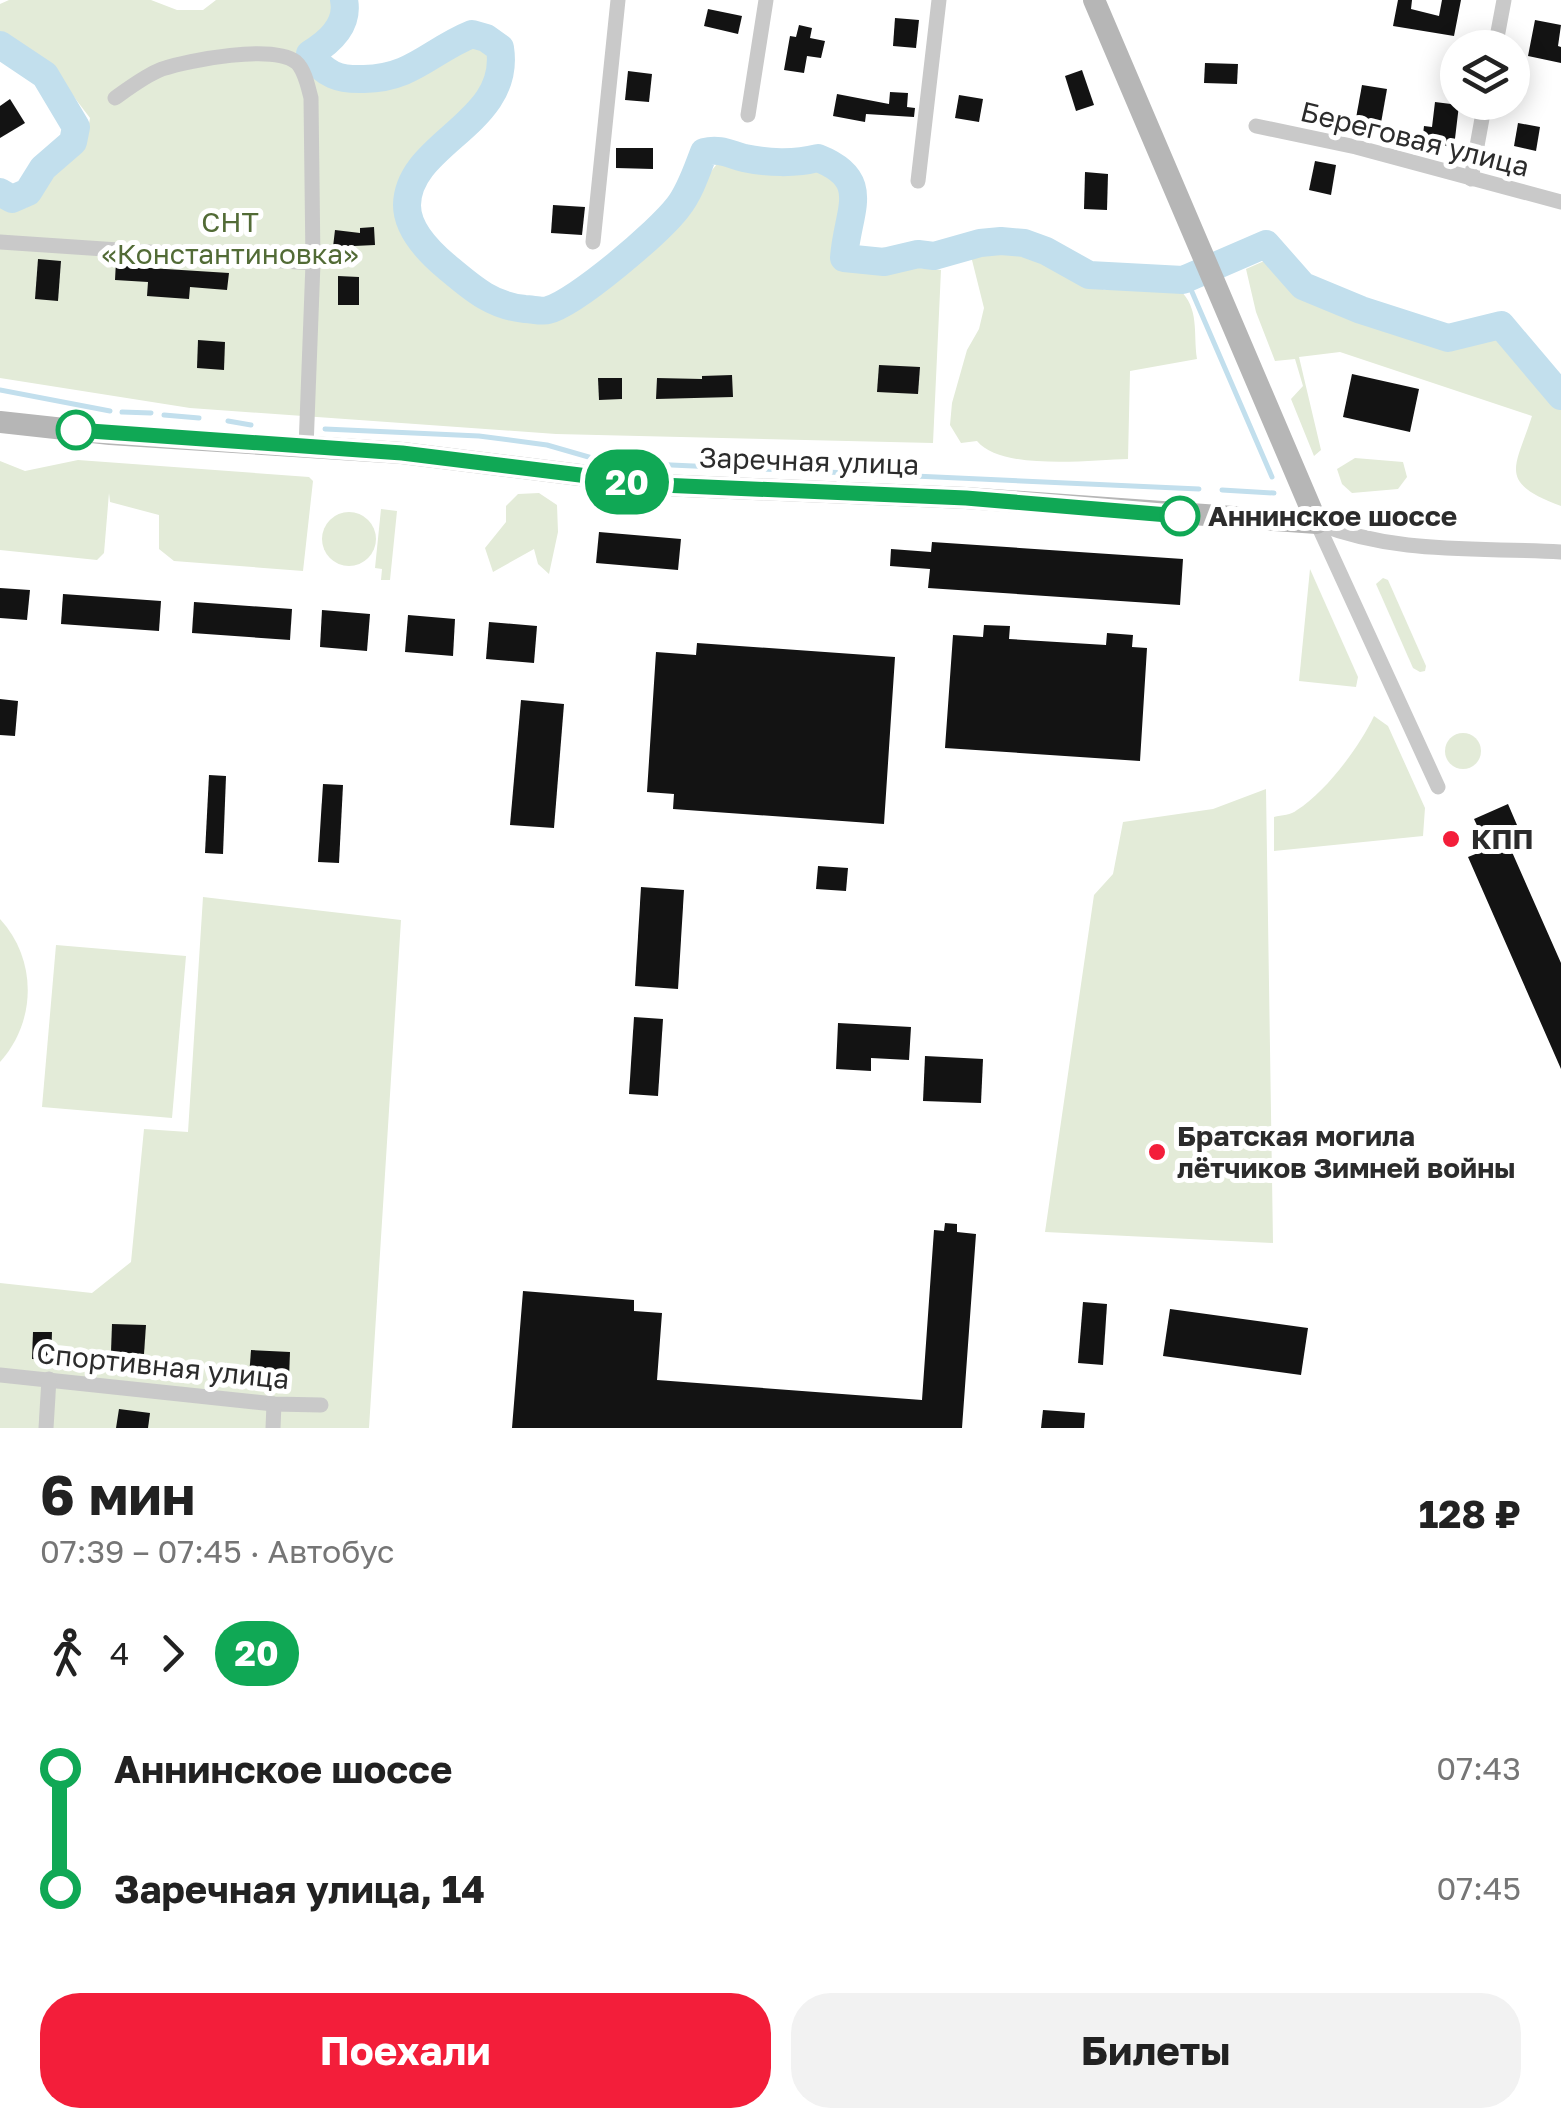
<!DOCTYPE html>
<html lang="ru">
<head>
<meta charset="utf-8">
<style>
	body { margin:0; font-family:"Golos Text",sans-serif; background:#f2f2f2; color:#222; height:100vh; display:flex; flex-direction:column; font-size:38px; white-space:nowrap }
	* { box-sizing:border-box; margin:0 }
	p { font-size:32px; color:#767676 }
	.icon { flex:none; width:55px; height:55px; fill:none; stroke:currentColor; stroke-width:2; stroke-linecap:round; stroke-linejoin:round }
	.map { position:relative; height:1428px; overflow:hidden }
	.sheet { display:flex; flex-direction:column; background:#fff; flex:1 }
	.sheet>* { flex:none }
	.badge { padding:0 20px; border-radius:32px; font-size:35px; line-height:65px }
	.fabs { position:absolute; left:1440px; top:30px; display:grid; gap:20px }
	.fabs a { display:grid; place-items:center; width:90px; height:90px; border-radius:50%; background:#fff; box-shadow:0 5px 25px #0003; font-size:50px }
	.map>.badge { position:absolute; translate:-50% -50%; box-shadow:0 0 0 5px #fff }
	.legs { display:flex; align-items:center; gap:15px; height:110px; padding:0 40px; font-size:32px }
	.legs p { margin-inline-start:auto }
	.overview { display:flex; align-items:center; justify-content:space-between; height:170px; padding:0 40px }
	h1 { font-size:55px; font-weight:700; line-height:75px }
	.button { display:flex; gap:20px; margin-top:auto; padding:20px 40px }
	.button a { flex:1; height:115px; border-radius:40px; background:#f31e3a; color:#fff; font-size:40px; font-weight:700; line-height:115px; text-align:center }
	.button a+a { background:#f2f2f2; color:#222 }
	ul { padding:0 40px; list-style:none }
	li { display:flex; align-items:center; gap:35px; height:120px; font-size:38px }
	li i { display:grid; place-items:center; width:15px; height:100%; margin:0 12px; background:currentColor }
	li i::after { content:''; width:25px; height:25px; margin:-12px; border:8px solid; border-radius:50%; background:#fff }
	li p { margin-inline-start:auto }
	li:first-child i { background:linear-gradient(#0000 50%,currentColor 0) }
	li:last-child i { background:linear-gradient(currentColor 50%,#0000 0) }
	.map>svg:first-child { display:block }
	.green { fill:#e3ebd8 }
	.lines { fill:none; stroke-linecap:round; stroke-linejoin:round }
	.stream { stroke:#c2dfed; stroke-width:5 }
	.river { stroke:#c2dfed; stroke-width:28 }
	.building { fill:#131313 }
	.street { stroke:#c9c9c9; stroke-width:15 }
	.secondary { stroke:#b6b6b6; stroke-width:22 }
	.line-1-casing { stroke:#fff; stroke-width:22 }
	.line-1 { stroke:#10a855; stroke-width:15 }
	.stop-1-dot { fill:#fff; stroke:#10a855; stroke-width:5 }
	.poi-dot { fill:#f31e3a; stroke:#fff; stroke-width:4 }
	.labels { text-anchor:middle; stroke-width:10; stroke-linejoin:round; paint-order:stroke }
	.street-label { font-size:28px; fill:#2c2c2c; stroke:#fff }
	.park-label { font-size:28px; fill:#526b36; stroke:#fff }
	.stop-label { font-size:28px; font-weight:bold; fill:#2c2c2c; stroke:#fff; text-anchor:start }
	.poi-label { font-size:28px; font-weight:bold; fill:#2c2c2c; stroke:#fff; text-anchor:start }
</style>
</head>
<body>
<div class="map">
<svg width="1561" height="1428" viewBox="0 0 1561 1428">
	<rect width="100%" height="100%" fill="#fff"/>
	<g class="green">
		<path d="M9 0H151L177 10H203L216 0H335L328 26 303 47 310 62 327 80 356 86 402 82 472 42 487 45 496 55C491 128 410 137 400 204 397 227 430 266 447 280 474 302 517 324 553 316 573 312 605 283 623 271 642 258 674 235 687 216 699 199 702 180 717 164L815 167 835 174C852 210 828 231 843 269 877 271 908 265 941 270L933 443 556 434 190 408 0 378V205L26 208 52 176 85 147 90 118 49 64 0 35V4Z"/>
		<path d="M1002 251 1020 253 1105 290 1179 289C1200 309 1193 332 1197 359L1130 371 1128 459C1091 460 1001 471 977 441L961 443 950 425 952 403 967 350 979 329 984 308 971 256Z"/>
		<path d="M1271 258 1304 296 1425 338 1452 342 1501 331 1561 403V506C1497 482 1515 469 1532 416L1340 352 1299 357 1321 450 1314 456 1291 399 1303 386 1295 359 1275 361 1256 312 1246 269Z"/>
		<path d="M1355 458 1403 462 1407 477 1398 489 1352 493 1342 484 1337 469Z"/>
		<path d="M78 460 309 477 313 481 303 571 174 561 159 549V515L110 502 109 493 104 553 97 560 0 550V461L25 471Z"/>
		<path d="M539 493 557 505 558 532 549 574 538 564 534 549 493 572 485 548 506 522V506L518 494Z"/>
		<path d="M381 509 397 511 390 580H381L382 569 375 568Z"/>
		<circle cx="349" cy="539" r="27"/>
		<path d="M1310 569 1358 677 1356 687 1299 681Z"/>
		<path d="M1383 578 1388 580 1426 666 1425 671 1420 672 1413 668 1376 584Z"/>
		<path d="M1374 716 1388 726 1425 808 1423 836 1274 851V817C1282 815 1291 815 1297 810 1326 792 1360 746 1374 716Z"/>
		<circle cx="1463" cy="751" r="18"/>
		<path d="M1266 789 1273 1243 1045 1232 1094 895 1113 874 1123 822 1213 809Z"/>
		<path d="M203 897 401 920 369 1428H0V1283L92 1293 131 1262 144 1129 188 1132Z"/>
		<path d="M0 919C37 959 37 1021 0 1062Z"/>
		<path d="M56 945 186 956 172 1118 42 1107Z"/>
	</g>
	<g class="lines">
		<g class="stream">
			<path d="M1186 278 1272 477"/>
			<path d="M0 390 110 411"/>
			<path d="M122 412 151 413"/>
			<path d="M164 415 199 418"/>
			<path d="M228 421 251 425"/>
			<path d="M325 429 479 436 547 445 606 462 1199 489"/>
			<path d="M1222 490 1274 493"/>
		</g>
		<g class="river">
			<path d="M344 0C349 25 330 42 310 54 325 75 339 80 364 79 413 78 430 51 472 34L486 38 500 48C512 124 408 142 407 205 407 230 429 252 447 267 472 288 492 306 525 309 532 309 542 312 548 310 576 303 660 231 678 207 690 192 697 170 704 152 720 148 729 154 744 158 767 163 795 164 818 158 874 180 847 211 844 258L884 262 918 254 934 256 980 243 1001 241 1024 243 1046 251 1089 275 1183 280 1266 244 1303 286 1361 310 1448 338 1501 325 1561 396"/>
			<path d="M0 45 45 75 76 127 73 142 43 168 28 192 12 199 0 192"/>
		</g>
	</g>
	<g class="building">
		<path d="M1398 0H1412L1411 9 1439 16 1442 0H1461L1454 36 1393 26Z"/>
		<path d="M708 9 742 16 738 34 704 26Z"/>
		<path d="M895 18 919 20 916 48 893 46Z"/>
		<path d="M1535 20 1561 25 1558 46 1561 47V63L1528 56Z"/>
		<path d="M799 25 812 28 810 38 825 41 821 58 807 56 804 73 784 70 790 36 796 37Z"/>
		<path d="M1205 63 1238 64 1237 84 1204 83Z"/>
		<path d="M1082 70 1094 105 1076 111 1065 76Z"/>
		<path d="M628 71 652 74 649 102 625 100Z"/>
		<path d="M1362 85 1387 89 1381 123 1356 118Z"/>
		<path d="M890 92 908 93 907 107 915 108 914 117 866 114 865 122 833 116 837 94 889 104Z"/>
		<path d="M959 95 983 99 979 122 955 118Z"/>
		<path d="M10 99 25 123 0 138V106Z"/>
		<path d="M1435 102 1459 105 1454 147 1422 143 1424 126 1432 127Z"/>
		<path d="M1518 123 1540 127 1536 151 1514 146Z"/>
		<path d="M616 148H653V169L616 168Z"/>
		<path d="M1315 161 1336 165 1331 195 1309 190Z"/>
		<path d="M1085 172 1108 174 1107 210 1084 209Z"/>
		<path d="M553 205 585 207 582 235 551 233Z"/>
		<path d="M374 227 375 245 333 247 335 230 360 233V228Z"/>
		<path d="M38 259 61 261 58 301 35 299Z"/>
		<path d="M116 261 135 262 134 267 229 273 227 290 190 287 189 299 147 296 148 282 115 280Z"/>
		<path d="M338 276 359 277V305H338Z"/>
		<path d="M198 340 225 342 224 370 197 368Z"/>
		<path d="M879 365 920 367 918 394 877 392Z"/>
		<path d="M1352 374 1419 389 1410 432 1343 417Z"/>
		<path d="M732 375 733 397 656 399 657 378 702 379V376Z"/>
		<path d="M598 378H622V399L599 400Z"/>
		<path d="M599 532 681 539 678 570 596 563Z"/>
		<path d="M932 542 1183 559 1180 605 928 588 930 569 890 566 891 549 931 552Z"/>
		<path d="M0 588 30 590 27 620 0 618Z"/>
		<path d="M63 594 161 601 159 631 61 624Z"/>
		<path d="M194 602 292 609 290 640 192 633Z"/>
		<path d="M322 610 370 614 367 651 320 647Z"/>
		<path d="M408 615 455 619 453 656 405 652Z"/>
		<path d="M489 622 537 626 534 663 486 659Z"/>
		<path d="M984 625 1010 626 1009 639 1106 645 1107 633 1133 635 1132 647 1147 648 1140 761 945 748 953 635 983 637Z"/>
		<path d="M697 643 895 657 884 824 673 809 674 794 647 792 656 652 696 655Z"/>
		<path d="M0 699 18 701 15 736 0 735Z"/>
		<path d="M521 700 564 704 554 828 510 825Z"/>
		<path d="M209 775 226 776 223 854 205 853Z"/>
		<path d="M323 784 343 785 339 863 318 862Z"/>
		<path d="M1508 804 1526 846 1512 852 1561 963V1069L1468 857 1488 849 1474 819Z"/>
		<path d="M818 866 848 868 846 891 816 889Z"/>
		<path d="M641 887 684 890 678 989 635 986Z"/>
		<path d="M634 1017 663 1019 658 1096 629 1094Z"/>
		<path d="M838 1023 911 1027 909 1060 871 1058V1071L836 1069Z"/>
		<path d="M925 1056 983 1059 981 1103 923 1101Z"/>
		<path d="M945 1223 957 1224V1232L976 1234 962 1428H512L523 1291 634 1300V1311L662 1313 657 1380 922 1400 934 1230 944 1231Z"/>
		<path d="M1083 1302 1107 1304 1103 1365 1078 1363Z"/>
		<path d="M1170 1309 1308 1328 1301 1375 1163 1356Z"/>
		<path d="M112 1324 146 1325 144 1354 111 1352Z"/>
		<path d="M33 1332H52L51 1360 32 1359Z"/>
		<path d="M251 1350 290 1352 289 1378 249 1377Z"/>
		<path d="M119 1409 150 1413 148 1428H116Z"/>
		<path d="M1043 1410 1085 1413 1084 1428H1041Z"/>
	</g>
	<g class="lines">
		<g class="street">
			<path d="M1495 48 1504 0"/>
			<path d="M115 98C129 88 146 75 162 69 189 60 273 44 296 62 305 70 308 87 311 98L313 263 306 448"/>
			<path d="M748 115 766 0"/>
			<path d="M1256 126 1356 147 1561 202"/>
			<path d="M1471 179 1485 102"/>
			<path d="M918 181 939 0"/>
			<path d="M0 242 313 263"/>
			<path d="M593 242 618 0"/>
			<path d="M1317 523 1438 787"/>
			<path d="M1317 523C1397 555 1477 547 1561 552"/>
			<path d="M0 1375 274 1404 321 1405"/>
			<path d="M46 1428 49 1379"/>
			<path d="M273 1428 274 1404"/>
		</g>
		<path class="secondary" d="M0 422 110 434 402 453 661 485 966 498 1317 523 1094 0"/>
	</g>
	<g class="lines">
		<g class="line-1-casing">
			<path id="line-1" d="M76 430 402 453 661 485 966 498 1180 516"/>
		</g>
		<use href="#line-1" class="line-1"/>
	</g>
	<g class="stop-1-dot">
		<circle cx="76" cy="430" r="18"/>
		<circle cx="1180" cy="516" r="18"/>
	</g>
	<g class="poi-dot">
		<circle cx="1451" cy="839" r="10"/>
		<circle cx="1157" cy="1152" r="10"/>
	</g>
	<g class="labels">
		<g class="street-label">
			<text transform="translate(1415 139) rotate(14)" y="10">Береговая улица</text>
			<text transform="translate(809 461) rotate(2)" y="10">Заречная улица</text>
			<text transform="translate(163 1366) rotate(6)" y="10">Спортивная улица</text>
		</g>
		<g class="park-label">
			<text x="230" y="232">СНТ<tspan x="230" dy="32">«Константиновка»</tspan></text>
		</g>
		<g class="stop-label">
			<text x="1208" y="526">Аннинское шоссе</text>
		</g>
		<g class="poi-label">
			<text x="1471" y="849">КПП</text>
			<text x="1177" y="1146">Братская могила<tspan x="1177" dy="32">лётчиков Зимней войны</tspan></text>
		</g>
	</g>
</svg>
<div class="fabs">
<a><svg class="icon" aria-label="layers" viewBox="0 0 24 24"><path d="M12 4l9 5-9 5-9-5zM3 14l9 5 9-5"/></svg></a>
</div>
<b class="badge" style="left:627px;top:482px;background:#10a855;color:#fff">20</b>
</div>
<section class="sheet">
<div class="overview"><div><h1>6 мин</h1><p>07:39 – 07:45 · Автобус</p></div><b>128 ₽</b></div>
<div class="legs"><svg class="icon" aria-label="walk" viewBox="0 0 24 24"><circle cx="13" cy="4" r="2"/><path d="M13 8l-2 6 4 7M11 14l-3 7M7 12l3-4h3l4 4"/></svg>4<svg class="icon" aria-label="forward" viewBox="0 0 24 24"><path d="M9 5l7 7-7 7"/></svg><b class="badge" style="background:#10a855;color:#fff">20</b></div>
<ul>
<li><i style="color:#10a855"></i><b>Аннинское шоссе</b><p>07:43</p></li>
<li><i style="color:#10a855"></i><b>Заречная улица, 14</b><p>07:45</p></li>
</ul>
<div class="button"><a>Поехали</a><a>Билеты</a></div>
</section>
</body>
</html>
